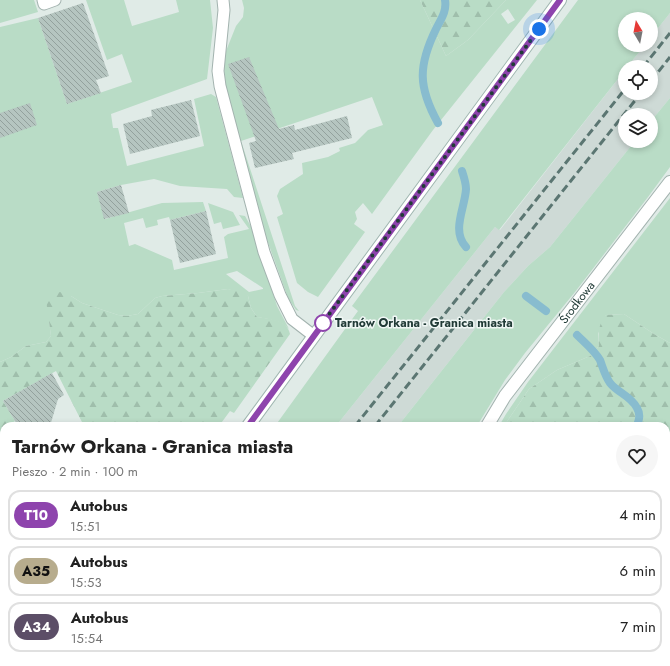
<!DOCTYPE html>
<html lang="pl">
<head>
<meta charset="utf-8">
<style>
	body { margin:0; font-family:Jost,sans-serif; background:#f6f6f6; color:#222; height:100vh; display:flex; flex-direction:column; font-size:15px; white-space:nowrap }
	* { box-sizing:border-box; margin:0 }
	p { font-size:13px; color:#767676 }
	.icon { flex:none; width:22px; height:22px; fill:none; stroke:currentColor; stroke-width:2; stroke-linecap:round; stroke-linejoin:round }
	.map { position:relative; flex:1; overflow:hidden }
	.details { position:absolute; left:0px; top:422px; width:670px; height:244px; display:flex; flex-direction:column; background:#fff; border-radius:12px 12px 0 0; box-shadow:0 2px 6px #0003 }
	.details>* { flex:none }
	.badge { padding:0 8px; border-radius:13px; font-size:14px; line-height:26px }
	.needle { width:26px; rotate:350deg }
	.fabs { position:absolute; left:618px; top:12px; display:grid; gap:8px }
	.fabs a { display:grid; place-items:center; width:40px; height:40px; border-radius:50%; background:#fff; box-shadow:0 2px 6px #0003; font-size:20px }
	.you { position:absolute; width:20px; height:20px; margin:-10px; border:3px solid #fff; border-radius:50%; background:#1a73e8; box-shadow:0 0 0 6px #1a73e833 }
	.map>.badge { position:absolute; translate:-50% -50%; box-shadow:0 0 0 2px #fff }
	.round { display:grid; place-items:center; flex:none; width:42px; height:42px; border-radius:21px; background:#f6f6f6 }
	.summary { display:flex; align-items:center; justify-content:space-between; height:68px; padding:0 12px }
	h1 { font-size:19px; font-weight:700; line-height:30px }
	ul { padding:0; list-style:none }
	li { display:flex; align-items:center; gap:12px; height:50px; margin:0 8px 6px; padding:0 4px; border:2px solid #e0e0e0; border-radius:12px }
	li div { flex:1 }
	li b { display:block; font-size:15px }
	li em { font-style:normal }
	li .badge { min-width:44px; font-weight:700; text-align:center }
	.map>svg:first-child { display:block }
	.built { fill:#cedad6 }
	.grass { fill:#b9dcc6; fill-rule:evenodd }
	.forest { fill:url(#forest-firs) }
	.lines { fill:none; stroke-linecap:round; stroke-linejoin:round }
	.stream { stroke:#88bccf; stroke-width:8 }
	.building { fill:url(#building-back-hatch) }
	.lane-casing { stroke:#a3b3af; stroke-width:13 }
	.street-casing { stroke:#a3b3af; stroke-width:14 }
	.secondary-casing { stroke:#9fb6b0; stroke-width:14 }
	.path { stroke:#81aea5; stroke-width:2.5; stroke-dasharray:2 3; stroke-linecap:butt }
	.lane { stroke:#fff; stroke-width:11 }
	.street { stroke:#fff; stroke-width:12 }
	.secondary { stroke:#fff; stroke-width:12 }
	.rail { stroke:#5b7672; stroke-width:3; stroke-dasharray:8 4; stroke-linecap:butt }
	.line-casing { stroke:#fff; stroke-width:9 }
	.line { stroke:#8e44ad; stroke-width:6 }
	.walk { stroke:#213b37; stroke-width:4; stroke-dasharray:0 7.2 }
	.stop-dot { fill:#fff; stroke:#8e44ad; stroke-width:2 }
	.labels { text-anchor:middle; stroke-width:3; stroke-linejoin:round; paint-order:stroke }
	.street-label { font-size:12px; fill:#213b37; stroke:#f0f7f5 }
	.stop-label { font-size:12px; font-weight:bold; fill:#213b37; stroke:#f0f7f5; text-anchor:start }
</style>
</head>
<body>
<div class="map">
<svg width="670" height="666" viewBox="0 0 670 666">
	<defs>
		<pattern id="forest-firs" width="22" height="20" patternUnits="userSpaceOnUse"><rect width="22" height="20" fill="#b9dcc6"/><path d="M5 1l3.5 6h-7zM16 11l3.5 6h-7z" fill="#9fbeab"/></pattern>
		<pattern id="building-back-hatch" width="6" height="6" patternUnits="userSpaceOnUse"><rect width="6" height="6" fill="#b5c5c0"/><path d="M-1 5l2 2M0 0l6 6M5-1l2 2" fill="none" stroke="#93a19d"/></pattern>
	</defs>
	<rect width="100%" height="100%" fill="#e0ebe7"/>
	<g class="built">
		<path d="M670 13V98L651 121V115H625V141H635L550 247 528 266 504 292 398 426H336L495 227 500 230 625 70V93H651V67H627L645 45H651V37Z"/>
		<path d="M144 662H206L203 666H141Z"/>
	</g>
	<g class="grass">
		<path d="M0 0H34L38 12 0 23Z"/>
		<path d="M86 0H124L132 26 179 12 176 0H210L213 28 207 79 111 114 113 128H118L127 166 204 146 194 99 211 94 216 97 243 198 234 197 227 189 180 186 154 179 121 185 97 192 105 219 162 203 203 202 206 211 170 220 169 217 157 220 158 225 146 228 143 218 124 223 129 246 135 244 172 260 174 270 228 258 224 237 228 234 249 229 239 215 245 216 253 230 277 306 289 329C281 320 268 319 257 317L251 308 248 296 228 289 198 293 162 296 155 298 138 314 127 316 118 315 82 303 71 296 49 320 51 336 46 342 26 346 11 357 0 362V27L38 18 67 104 132 82 122 54 107 60ZM237 271 263 288V289L249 292 226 274Z"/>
		<path d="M242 0H420L446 56 468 40 506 0H537L433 130 372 214 363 203 355 212 357 219 354 224 365 232 318 297 308 292 297 283 277 217 283 214 277 196 280 189 303 174 302 163 328 157 340 151 339 148 355 143 368 130 383 125 372 97 241 141 295 306 299 311 296 310 288 298 266 237 225 86 224 67 226 51 236 26 243 17 244 8ZM508 9 515 20 508 24 501 14Z"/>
		<path d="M578 0H670V13L651 37V19H625V45H645L627 67H625V70L499 230 495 227 336 426H275L358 311 352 306Z"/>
		<path d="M670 98V167L648 197 575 292 525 353 505 380 477 426H398L504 292 528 266 550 247 635 141H651V121Z"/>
		<path d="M670 198V343L654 334 624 314 606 315 598 334 599 346 590 356 557 370 529 389 504 426H499L506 414 528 382Z"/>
		<path d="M208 203 233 212 240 225 223 229 221 222 214 224Z"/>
		<path d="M4 435V543L0 533V438Z"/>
		<path d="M4 593V662H46L42 666H0V595Z"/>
		<path d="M96 662H144L141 666H92Z"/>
		<path d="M206 662H280L276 666H203Z"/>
		<path d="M388 662H422L421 666H386Z"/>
	</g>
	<g class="forest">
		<path d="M420 0H506L468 40 446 56Z"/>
		<path d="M228 289 246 293 248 296 251 308 257 317C269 319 287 319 290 334L234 413 230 411 219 426H84L56 371 3 401 15 421 7 426H4V435L0 438V362L11 357 26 346 46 342 51 336 46 300 50 295 60 292 71 296 82 303 118 315 127 316 138 314 155 298 162 296 198 293Z"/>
		<path d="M624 314 654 334 670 343V490L666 486V426H504L529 389 557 370 590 356 599 346C598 335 598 324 606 315Z"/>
	</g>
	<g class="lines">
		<g class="stream">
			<path d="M438 123C418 87 418 66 436 29 441 19 447 11 445 0"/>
			<path d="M462 171C464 177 466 183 466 189 465 208 451 231 466 247"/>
			<path d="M526 296 546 311"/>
			<path d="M577 335C585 343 594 350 600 360 603 368 605 376 610 383 618 393 631 396 637 408 641 415 639 419 637 426"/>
			<path d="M666 449 670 451"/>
		</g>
	</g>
	<g class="building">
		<path d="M83 3 109 76 96 80 101 93 67 104 38 18Z"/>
		<path d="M249 57 279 129 294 125 295 130 347 116 352 138 292 153 294 159 255 168 249 143 256 141 228 64Z"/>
		<path d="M191 100 200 136 130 154 123 124 152 116 151 110Z"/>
		<path d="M30 103 37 125 0 138V113Z"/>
		<path d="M121 185 129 213 104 219 97 192Z"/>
		<path d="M206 211 216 254 180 263 170 220Z"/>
		<path d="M52 373 64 395 58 399 50 426H18L3 401Z"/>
	</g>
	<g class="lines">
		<g class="lane-casing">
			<g id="lane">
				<path d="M43 0 44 4 55 0"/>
				<path d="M223 0 224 10 218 71 220 86 264 252 280 295 292 319 314 336"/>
				<path d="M0 547 4 556"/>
			</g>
		</g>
		<g class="street-casing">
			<g id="street">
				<path id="s1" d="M487 426 505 396 670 182"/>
				<path d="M377 666 380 662"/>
			</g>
		</g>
		<g class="secondary-casing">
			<g id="secondary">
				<path d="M248 426 560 0"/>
				<path d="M69 666 72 662"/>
			</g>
		</g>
		<path class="path" d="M630 662 634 666"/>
		<use href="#lane" class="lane"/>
		<use href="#street" class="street"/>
		<use href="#secondary" class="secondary"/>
		<g class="rail">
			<path d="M643 67 670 33"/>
			<path d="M651 81 670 57"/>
			<path d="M355 426 625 89"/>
			<path d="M375 426 641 93"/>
			<path d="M162 666 166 662"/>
			<path d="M183 666 186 662"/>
		</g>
	</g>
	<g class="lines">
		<g class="line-casing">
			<path id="line" d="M248 426 560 0"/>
		</g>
		<use href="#line" class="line"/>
		<path class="walk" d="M323 323 322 324 539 29"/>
	</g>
	<circle class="stop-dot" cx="323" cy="323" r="8"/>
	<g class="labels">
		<g class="street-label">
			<text dy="4" stroke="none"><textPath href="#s1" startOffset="153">Środkowa</textPath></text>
		</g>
		<g class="stop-label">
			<text x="335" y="327">Tarnów Orkana - Granica miasta</text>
		</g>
	</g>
</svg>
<div class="fabs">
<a><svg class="needle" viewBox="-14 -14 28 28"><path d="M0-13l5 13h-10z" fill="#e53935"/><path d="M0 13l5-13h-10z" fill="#767676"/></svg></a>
<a><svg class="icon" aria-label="locate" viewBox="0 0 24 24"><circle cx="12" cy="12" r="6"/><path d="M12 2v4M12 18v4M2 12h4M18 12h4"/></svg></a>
<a><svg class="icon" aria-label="layers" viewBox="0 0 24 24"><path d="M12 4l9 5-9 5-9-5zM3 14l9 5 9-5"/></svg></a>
</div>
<div class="you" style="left:539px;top:29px"></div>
<section class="details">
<div class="summary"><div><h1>Tarnów Orkana - Granica miasta</h1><p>Pieszo · 2 min · 100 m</p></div><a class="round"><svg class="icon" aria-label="heart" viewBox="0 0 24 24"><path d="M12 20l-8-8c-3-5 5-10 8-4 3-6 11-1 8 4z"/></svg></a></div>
<ul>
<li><span class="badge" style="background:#8e44ad;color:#fff">T10</span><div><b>Autobus</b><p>15:51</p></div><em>4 min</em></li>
<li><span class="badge" style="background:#b7ac8d;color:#111">A35</span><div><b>Autobus</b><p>15:53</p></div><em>6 min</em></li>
<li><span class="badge" style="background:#5c4e67;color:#fff">A34</span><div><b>Autobus</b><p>15:54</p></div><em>7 min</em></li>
</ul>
</section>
</div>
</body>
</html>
